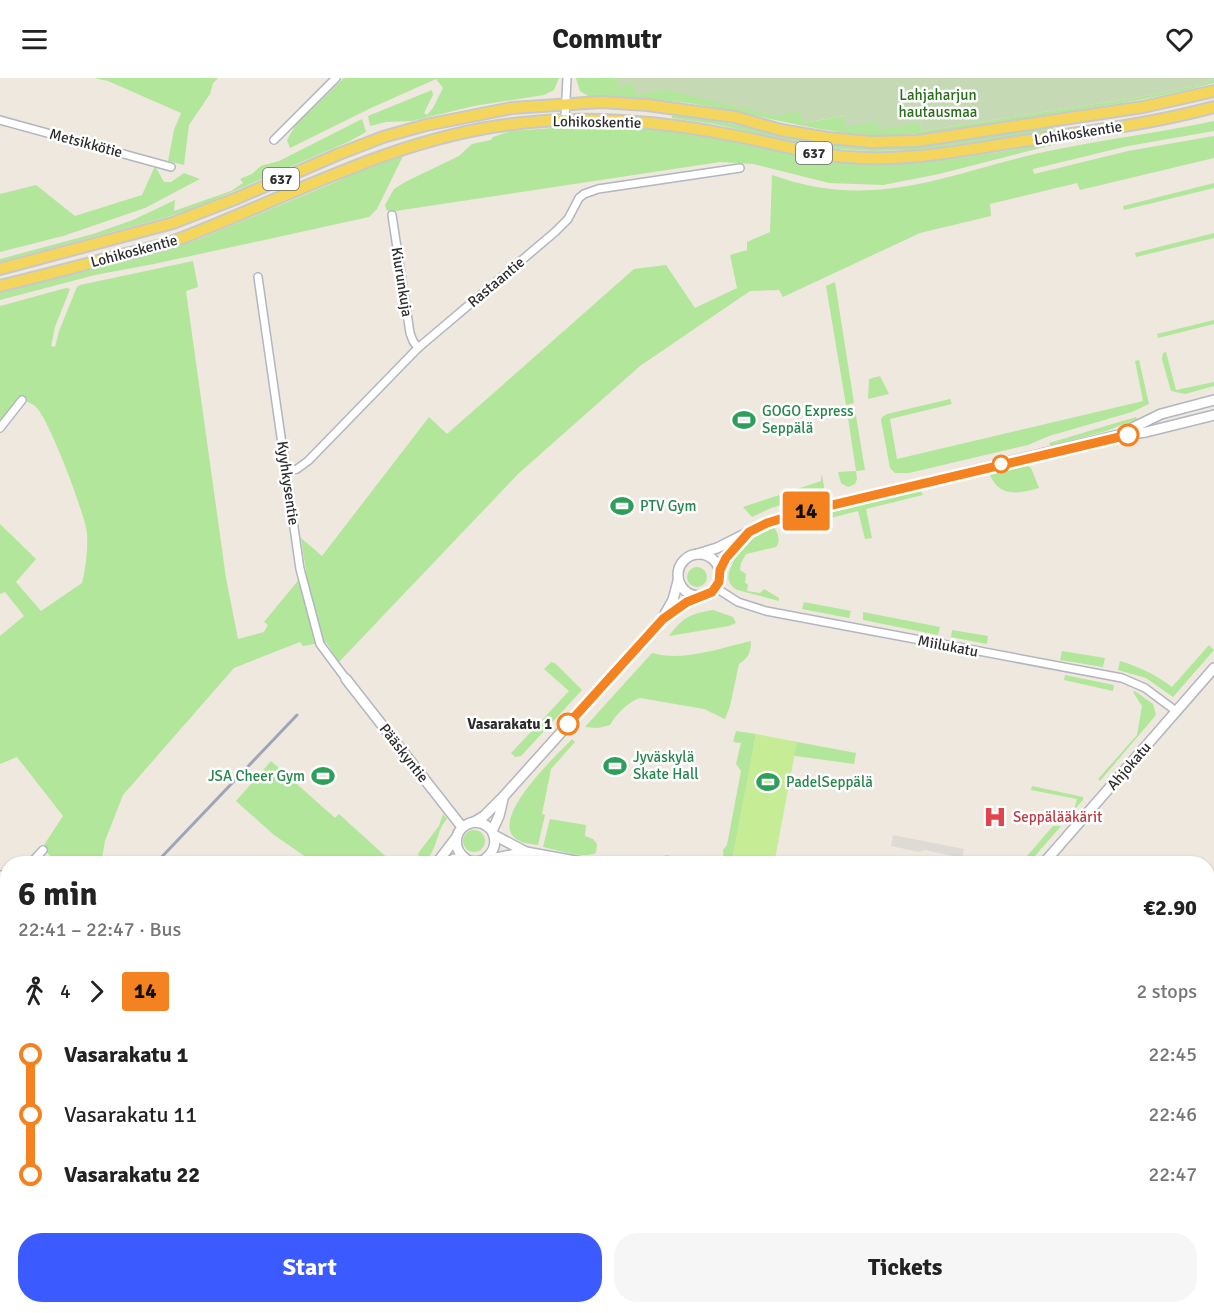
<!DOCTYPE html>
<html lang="en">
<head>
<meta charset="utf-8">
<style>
	body { margin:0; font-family:Signika,sans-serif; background:#f6f6f6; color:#222; height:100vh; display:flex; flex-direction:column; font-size:22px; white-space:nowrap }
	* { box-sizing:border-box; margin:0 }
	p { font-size:20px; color:#767676 }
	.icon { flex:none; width:33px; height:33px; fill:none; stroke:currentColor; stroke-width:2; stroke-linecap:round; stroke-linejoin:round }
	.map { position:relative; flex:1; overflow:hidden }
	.side { position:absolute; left:0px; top:778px; width:1215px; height:458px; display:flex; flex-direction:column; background:#fff; border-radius:24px 24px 0 0; box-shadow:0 2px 4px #0004 }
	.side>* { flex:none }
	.badge { padding:0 12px; border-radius:4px; font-size:21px; line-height:39px }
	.map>.badge { position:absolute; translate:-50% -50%; box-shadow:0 0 0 3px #fff }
	.legs { display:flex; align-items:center; gap:9px; height:66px; padding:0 18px; font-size:20px }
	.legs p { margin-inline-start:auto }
	.overview { display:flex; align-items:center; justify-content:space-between; height:102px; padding:0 18px }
	h1 { font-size:33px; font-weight:700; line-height:45px }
	.cta { display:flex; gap:12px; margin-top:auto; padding:12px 18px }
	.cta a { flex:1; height:69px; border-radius:24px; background:#3b5aff; color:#fff; font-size:24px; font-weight:700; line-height:69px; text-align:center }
	.cta a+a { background:#f6f6f6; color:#222 }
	ul { padding:0 18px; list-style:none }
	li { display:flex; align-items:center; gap:21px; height:60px; font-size:22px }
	li i { display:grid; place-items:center; width:9px; height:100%; margin:0 8px; background:currentColor }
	li i::after { content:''; width:15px; height:15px; margin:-8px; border:4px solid; border-radius:50%; background:#fff }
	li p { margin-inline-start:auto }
	li:first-child i { background:linear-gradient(#0000 50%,currentColor 0) }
	li:last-child i { background:linear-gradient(currentColor 50%,#0000 0) }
	header { display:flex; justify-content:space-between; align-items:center; height:78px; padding:0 18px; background:#fff; font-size:27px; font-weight:700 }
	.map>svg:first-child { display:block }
	.green { fill:#b2e69a }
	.cemetery { fill:#c6d9b5 }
	.pitch { fill:#c6ed96 }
	.plaza { fill:#dedbd6 }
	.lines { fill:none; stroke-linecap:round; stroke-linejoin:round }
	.street-casing { stroke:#b3b5c0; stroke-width:10 }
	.secondary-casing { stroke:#b3b5c0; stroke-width:12 }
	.primary-casing { stroke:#c8c8c8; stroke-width:14 }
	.street { stroke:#fff; stroke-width:7 }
	.secondary { stroke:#fff; stroke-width:9 }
	.primary { stroke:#f5d65d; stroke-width:10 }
	.rail { stroke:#a1a4b7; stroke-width:3 }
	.line-1-casing { stroke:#fff; stroke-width:14 }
	.line-1 { stroke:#f58220; stroke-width:9 }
	.stop-1-dot { fill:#fff; stroke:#f58220; stroke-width:3 }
	.labels { text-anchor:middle; stroke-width:5; stroke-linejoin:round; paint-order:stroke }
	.shield { fill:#fff; stroke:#6c6c6c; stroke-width:1.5 }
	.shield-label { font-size:14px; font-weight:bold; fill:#2d2d2d }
	.park-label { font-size:15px; fill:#286d19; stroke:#fff }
	.street-label { font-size:15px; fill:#2d2d2d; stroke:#fff }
	.leisure-label { font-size:15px; fill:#27864d; stroke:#fff; text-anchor:start }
	.stop-label { font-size:15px; font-weight:bold; fill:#2d2d2d; stroke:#fff; text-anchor:end }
	.health-label { font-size:15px; fill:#be3a42; stroke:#fff; text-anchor:start }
</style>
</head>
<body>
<header><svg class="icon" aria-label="menu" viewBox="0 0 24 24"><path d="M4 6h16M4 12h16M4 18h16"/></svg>Commutr<svg class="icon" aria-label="heart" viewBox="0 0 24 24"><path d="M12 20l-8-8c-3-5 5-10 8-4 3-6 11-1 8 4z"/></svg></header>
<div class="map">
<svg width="1214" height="1235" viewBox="0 0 1214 1235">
	<rect width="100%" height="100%" fill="#eee8df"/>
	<g class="green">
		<path d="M94 0H218L213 5 210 16 189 47 184 87 168 83 174 52 181 35 108 3Z"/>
		<path d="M344 0H559L554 12 544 17 474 28 412 43 386 44 370 48 368 38 432 12 433 17 424 35 427 37 433 30 443 10 436 1 371 30 290 70 287 62 296 46Z"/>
		<path d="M576 0H636L800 30 803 45 845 38V43L920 45 922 53 1134 20 1199 7 1214 1V5C1152 22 1089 30 1026 40 975 48 920 60 868 57 807 53 749 33 688 25 655 21 622 19 588 18L580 13Z"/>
		<path d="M672 35 738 47 777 56 848 67H918L1052 48 1053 53 918 72 873 73 822 70 714 46 672 40Z"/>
		<path d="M362 41 366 54 348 64 202 127 171 138 0 184V181L93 156 133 142 175 122 174 133 231 113 243 105 240 101 252 96 261 88 279 83Z"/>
		<path d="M1214 43V53L1128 68 1033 91 1034 96 1128 73 1214 58V80L1080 112 1077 105 990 126 991 138 920 155 783 219 779 212 750 213 640 288 518 396 339 584 326 564 303 568 300 564 234 590 123 717 105 763 101 786H59L42 770 63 738 17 679 0 686V558L24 538 5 514 0 516V446L36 481 16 504 41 533 82 505C86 488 88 473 87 455 85 436 49 341 36 329 32 325 25 323 20 320L0 345V228L66 210 70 211 55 249 51 268 55 269 59 253 77 209 80 207 193 183 198 209 186 213 226 500 238 561 264 554 268 547 264 544 306 493 301 460 322 478 429 339 447 356 634 191 666 187 695 230 737 210 730 177 747 172V164L770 154 772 97C875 134 945 96 1044 74 1100 62 1158 55 1214 43Z"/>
		<path d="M594 47C640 49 685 53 731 61 770 69 807 82 847 85 924 90 1003 73 1079 60L939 96 883 107 829 105 753 86 720 84 389 134 386 131 385 127 394 111 405 104 459 78 472 66 491 62 493 59 511 53Z"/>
		<path d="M403 78 377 131 369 139 154 186 95 197 0 222V215L151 176 199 161 340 102 352 95Z"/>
		<path d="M155 88 164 104H171L184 95 200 101 145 130 63 158 0 174V116L36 107 75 138 142 117Z"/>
		<path d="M1214 105V110L1124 132 1123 128Z"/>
		<path d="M1214 155V160L1136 179 1135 175Z"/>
		<path d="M835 204 854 325 846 327 826 208Z"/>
		<path d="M1214 242V246L1158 260 1157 256Z"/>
		<path d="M1166 274 1176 312 1214 304V308L1185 316 1171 313 1162 281 1163 275Z"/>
		<path d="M1139 282 1149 326 1132 334 1049 358 1028 367 909 395H895L890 390 881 342 882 339 887 336 950 321 952 326 890 341 897 381 1143 323 1135 283Z"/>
		<path d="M880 298 889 316 868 321 869 301Z"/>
		<path d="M855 332 865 392 856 393 857 401 855 406 848 409 841 405 838 394 856 393 847 333Z"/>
		<path d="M1136 339 1137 341 1106 353 1051 368 1049 365Z"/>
		<path d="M1141 357 1142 360 1053 382 1052 379Z"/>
		<path d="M1025 386 1031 390 1039 410C1018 416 999 420 989 395Z"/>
		<path d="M822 397 825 414 771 430 752 439 743 429 821 403V398Z"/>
		<path d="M920 412 923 417 866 431 872 460 865 461 858 433 792 450 794 444Z"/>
		<path d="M774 449C778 455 781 463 776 469L746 476 741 485 740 492 746 496 745 505 748 506 747 513 760 515 764 511 779 520V523L737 512C724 504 728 494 734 483L732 479C743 465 759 457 774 449Z"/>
		<circle cx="697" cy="499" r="10"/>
		<path d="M804 524 851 533 849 540 802 531Z"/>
		<path d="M713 532 733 539 736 545 729 548 669 558C683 539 690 536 713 532Z"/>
		<path d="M863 534 940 549 938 557 863 542Z"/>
		<path d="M952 552 988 558 987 566 951 559Z"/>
		<path d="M751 563C751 575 748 580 739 586L730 628 725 641 704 631 640 620C628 624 616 636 610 647L598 650 585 649 652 575C683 584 721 570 751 563Z"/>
		<path d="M1209 567 1214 572 1173 619 1146 600 1118 592 1120 583C1140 589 1156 597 1172 609Z"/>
		<path d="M1062 573 1105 580 1103 589 1060 582Z"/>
		<path d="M551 584 555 585 582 612 521 678 515 679 511 675 513 673 569 613 544 591Z"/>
		<path d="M1065 597 1114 607 1113 613 1064 602Z"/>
		<path d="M1135 613 1153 626 1156 637 1100 703 1098 701 1137 657 1142 628 1133 614Z"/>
		<path d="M736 653 756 656 732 786H724L723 772 727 767 741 693 736 686 741 665 733 664Z"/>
		<path d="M572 661 575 664 551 691 542 736 545 737 538 767C533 766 525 766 520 763 482 746 558 676 572 661Z"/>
		<path d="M792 663 856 675 854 686 789 677Z"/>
		<path d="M271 683 335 740 339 736 394 786H316L274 757 236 723Z"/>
		<path d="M1032 708 1083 719V722L1074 732 1077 721 1031 712Z"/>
		<path d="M443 736 447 741C436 752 439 769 425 784L418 777 419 774 439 748Z"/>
		<path d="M550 741 586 747 585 758 593 761 597 766 596 775C581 781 558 772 543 769Z"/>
		<path d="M1053 748H1061L1028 786H1020Z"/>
		<circle cx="474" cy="763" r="11"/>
		<path d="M666 777 707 785 711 786H658L659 781Z"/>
		<path d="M7 889V955L0 968V899Z"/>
		<path d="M1214 1203V1235H1196L1199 1229 1208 1228V1214Z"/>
		<path d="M920 1228H977V1229L973 1235H914Z"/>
		<path d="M150 1229H241L236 1235H157Z"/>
		<path d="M597 1229V1228L632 1229 626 1235H592Z"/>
	</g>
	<path class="cemetery" d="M617 0H1214V1L1199 7 1134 20 922 53 920 45 879 52 877 44 846 49 844 38 803 45 800 34 775 38 667 12 636 17 634 6 618 9Z"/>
	<path class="pitch" d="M756 656 797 664 774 786H731Z"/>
	<path class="plaza" d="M893 757 964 771 962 782 957 781 953 778 925 772 919 774 891 768Z"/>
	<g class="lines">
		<g class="street-casing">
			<g id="street">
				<path d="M565 41 567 0"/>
				<path d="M0 42 171 89"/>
				<path d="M274 62 336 0"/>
				<path d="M392 137 410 255 413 263 418 270"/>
				<path d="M258 199 300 491 320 566 346 601"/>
				<path d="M0 350 22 322"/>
				<path d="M286 394 297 391 308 383 418 270 555 154 568 141 579 120 584 116 598 111 740 90"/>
				<path d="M716 510 738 524 766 533 1122 600 1145 610 1176 633"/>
				<path d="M30 786 43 772"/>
				<path d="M0 797 8 809"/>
				<path d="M0 816 8 809"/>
				<path d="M1030 1235 1032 1228"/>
			</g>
		</g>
		<g class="secondary-casing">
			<g id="secondary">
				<path d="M1122 355 1161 336 1214 322"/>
				<circle cx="699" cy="497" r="21"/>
				<path d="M698 476 717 470 767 445 803 434 1115 358 1146 354 1214 337"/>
				<path d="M720 492 731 475 745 458"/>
				<path d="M665 536 673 522 678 503"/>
				<path d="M346 601 462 749"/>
				<path d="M474 744 484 738 503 719 663 541 680 528 699 518"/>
				<path d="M492 753 499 738 503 721"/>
				<path d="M494 757 526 774 592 786"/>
				<path d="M467 782C450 770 454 748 474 744 496 745 502 768 485 781"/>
				<path d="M436 786 456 760"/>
				<path d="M445 786 454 781 476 784 526 774"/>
				<path d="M1043 786 1214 590"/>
				<path d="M1208 870 1214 859"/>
				<path d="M1208 888 1214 878"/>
				<path d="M1208 1021H1214"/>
				<path d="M0 1052 8 1056"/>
				<path d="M122 1235V1228"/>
				<path d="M653 1235 659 1228"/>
				<path d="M884 1235 890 1228"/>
				<path d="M906 1235 912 1228"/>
			</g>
		</g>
		<g class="primary-casing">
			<g id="primary">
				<path d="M0 191 173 145 235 121 339 76 383 59 426 47 512 30 601 24 647 27 735 39 781 52 828 60 871 64 917 63 1143 29 1214 13"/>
				<path d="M0 208C36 199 73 190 109 180 133 174 159 169 182 160 291 118 395 60 513 46 586 37 659 43 731 57 771 64 808 76 848 79 907 84 965 72 1023 63 1087 54 1151 46 1214 29"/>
			</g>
		</g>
		<use href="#street" class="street"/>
		<use href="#secondary" class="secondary"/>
		<use href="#primary" class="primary"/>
		<g class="rail">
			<path d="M155 786 297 637"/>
			<path d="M0 1024 8 1004"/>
		</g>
	</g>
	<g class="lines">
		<g class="line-1-casing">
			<path id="line-1" d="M568 646 663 541 687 524 712 514 719 504 720 492 726 480 749 454 767 445 803 434 1128 357"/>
		</g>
		<use href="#line-1" class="line-1"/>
	</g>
	<defs>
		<g id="stadium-bare" transform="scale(1.8)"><path d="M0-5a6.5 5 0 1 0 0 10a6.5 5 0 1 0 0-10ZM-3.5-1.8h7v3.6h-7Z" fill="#2e9e5b" stroke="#fff" stroke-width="2.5" paint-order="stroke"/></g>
		<g id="hospital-bare" transform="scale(1.8)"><path d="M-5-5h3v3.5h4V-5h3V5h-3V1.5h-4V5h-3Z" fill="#e0444e" stroke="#fff" stroke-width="2.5" paint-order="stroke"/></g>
	</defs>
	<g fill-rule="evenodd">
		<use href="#stadium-bare" x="744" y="342"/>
		<use href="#stadium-bare" x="622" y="428"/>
		<use href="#stadium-bare" x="615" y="688"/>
		<use href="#stadium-bare" x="323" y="698"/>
		<use href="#stadium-bare" x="768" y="704"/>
		<use href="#hospital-bare" x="995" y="739"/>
	</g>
	<g class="stop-1-dot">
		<circle cx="1128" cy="357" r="10"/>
		<circle cx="1001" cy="386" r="8"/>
		<circle cx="568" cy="646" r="10"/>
	</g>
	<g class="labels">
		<g class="shield">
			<rect x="796" y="64" width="36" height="22" rx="4.5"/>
			<rect x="263" y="90" width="36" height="22" rx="4.5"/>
		</g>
		<g class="shield-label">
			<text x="814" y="80">637</text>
			<text x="281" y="106">637</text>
		</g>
		<g class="park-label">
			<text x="938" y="22">Lahjaharjun<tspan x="938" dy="17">hautausmaa</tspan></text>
		</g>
		<g class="street-label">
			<text transform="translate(597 44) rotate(1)" y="5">Lohikoskentie</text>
			<text transform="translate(1078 55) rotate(-9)" y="5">Lohikoskentie</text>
			<text transform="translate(86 65) rotate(15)" y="5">Metsikkötie</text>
			<text transform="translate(134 173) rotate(-15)" y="5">Lohikoskentie</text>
			<text transform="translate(402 204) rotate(81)" y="5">Kiurunkuja</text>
			<text transform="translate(496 204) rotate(-40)" y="5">Rastaantie</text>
			<text transform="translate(288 405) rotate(82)" y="5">Kyyhkysentie</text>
			<text transform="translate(948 568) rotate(11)" y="5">Miilukatu</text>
			<text transform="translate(404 675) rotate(52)" y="5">Pääskyntie</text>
			<text transform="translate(1129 688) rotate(-49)" y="5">Ahjokatu</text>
		</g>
		<g class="leisure-label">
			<text x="762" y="338">GOGO Express<tspan x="762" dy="17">Seppälä</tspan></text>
			<text x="640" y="433">PTV Gym</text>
			<text x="633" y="684">Jyväskylä<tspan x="633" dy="17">Skate Hall</tspan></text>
			<text x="305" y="703" text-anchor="end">JSA Cheer Gym</text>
			<text x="786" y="709">PadelSeppälä</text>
		</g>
		<g class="stop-label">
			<text x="552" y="651">Vasarakatu 1</text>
		</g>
		<g class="health-label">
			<text x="1013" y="744">Seppälääkärit</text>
		</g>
	</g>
</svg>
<b class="badge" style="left:806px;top:433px;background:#f58220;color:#111">14</b>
<section class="side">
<div class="overview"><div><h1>6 min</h1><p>22:41 – 22:47 · Bus</p></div><b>€2.90</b></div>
<div class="legs"><svg class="icon" aria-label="walk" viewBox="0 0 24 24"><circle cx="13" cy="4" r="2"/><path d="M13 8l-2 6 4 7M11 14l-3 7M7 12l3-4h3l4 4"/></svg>4<svg class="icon" aria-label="forward" viewBox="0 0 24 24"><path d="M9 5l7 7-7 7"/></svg><b class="badge" style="background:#f58220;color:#111">14</b><p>2 stops</p></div>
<ul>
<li><i style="color:#f58220"></i><b>Vasarakatu 1</b><p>22:45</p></li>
<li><i style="color:#f58220"></i><span>Vasarakatu 11</span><p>22:46</p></li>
<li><i style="color:#f58220"></i><b>Vasarakatu 22</b><p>22:47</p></li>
</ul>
<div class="cta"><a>Start</a><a>Tickets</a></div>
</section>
</div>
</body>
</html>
